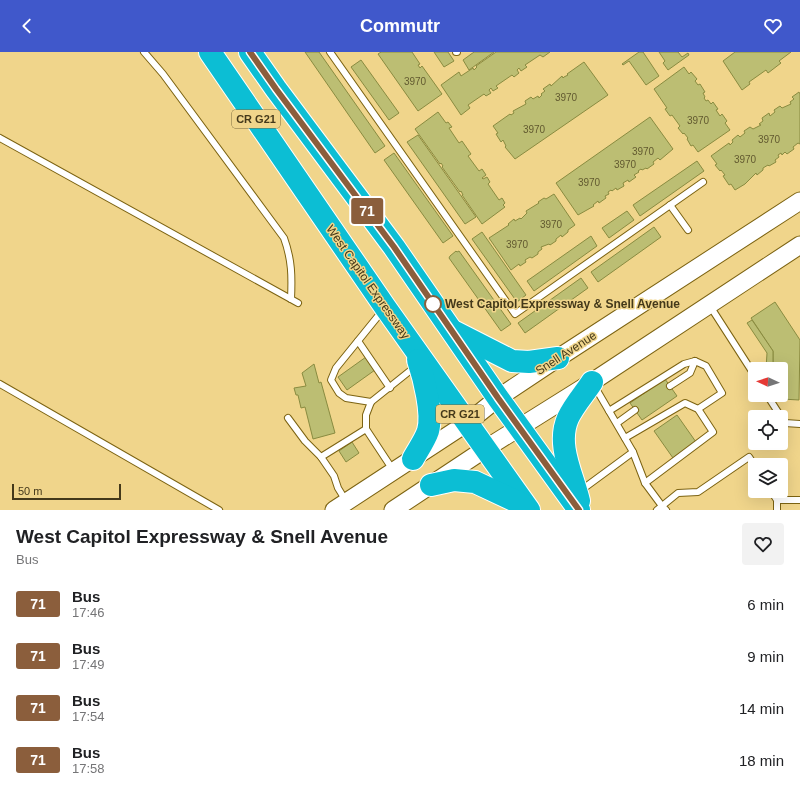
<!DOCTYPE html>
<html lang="en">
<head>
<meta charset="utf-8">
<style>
	body { margin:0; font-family:Arial,sans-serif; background:#f2f2f2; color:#202124; height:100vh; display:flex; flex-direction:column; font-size:15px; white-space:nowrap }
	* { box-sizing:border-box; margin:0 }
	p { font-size:13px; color:#757577 }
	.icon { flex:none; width:22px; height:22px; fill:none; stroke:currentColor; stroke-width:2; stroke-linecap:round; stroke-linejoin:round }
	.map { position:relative; height:458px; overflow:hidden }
	.drawer { display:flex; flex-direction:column; background:#fff; flex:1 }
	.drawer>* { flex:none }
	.badge { padding:0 8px; border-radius:3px; font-size:14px; line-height:26px }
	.needle { width:26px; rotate:274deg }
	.buttons { position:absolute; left:748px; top:310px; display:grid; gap:8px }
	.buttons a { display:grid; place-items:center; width:40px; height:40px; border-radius:4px; background:#fff; box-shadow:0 4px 16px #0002; font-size:20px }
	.scale { position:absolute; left:12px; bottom:10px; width:109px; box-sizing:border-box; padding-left:4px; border:2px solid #44391a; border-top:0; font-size:11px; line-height:14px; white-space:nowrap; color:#44391a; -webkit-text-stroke:3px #f0d58b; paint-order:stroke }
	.map>.badge { position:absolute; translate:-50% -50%; box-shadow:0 0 0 2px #fff }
	.round { display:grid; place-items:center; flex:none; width:42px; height:42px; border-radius:4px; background:#f2f2f2 }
	.headline { display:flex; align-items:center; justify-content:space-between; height:68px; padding:0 16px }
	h1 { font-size:19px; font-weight:800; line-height:30px }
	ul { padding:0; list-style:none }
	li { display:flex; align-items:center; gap:12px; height:52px; padding:0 16px }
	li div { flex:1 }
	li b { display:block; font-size:15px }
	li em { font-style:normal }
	li .badge { min-width:44px; font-weight:700; text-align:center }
	header { display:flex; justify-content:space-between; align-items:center; height:52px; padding:0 16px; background:#4058cb; color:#fff; font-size:18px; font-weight:800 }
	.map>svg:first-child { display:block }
	.building { fill:#bcbe73; stroke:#898b40 }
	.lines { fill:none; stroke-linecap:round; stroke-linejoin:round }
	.lane-casing { stroke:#7c6312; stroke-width:8 }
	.secondary-casing { stroke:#7c6312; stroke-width:19 }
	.highway-casing { stroke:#fff; stroke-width:24 }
	.lane { stroke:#fff; stroke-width:6 }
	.secondary { stroke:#fff; stroke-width:17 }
	.highway { stroke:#0cbed4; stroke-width:22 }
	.line-casing { stroke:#fff; stroke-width:9 }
	.line { stroke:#8b5e3c; stroke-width:6 }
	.stop-dot { fill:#fff; stroke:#8b5e3c; stroke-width:2 }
	.labels { text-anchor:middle; stroke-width:3; stroke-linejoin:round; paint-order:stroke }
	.number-label { font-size:10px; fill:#625a30 }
	.shield { fill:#f0d58b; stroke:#78683c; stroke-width:1 }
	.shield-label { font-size:11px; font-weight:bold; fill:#44391a }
	.street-label { font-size:12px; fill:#44391a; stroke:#f0d58b }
	.stop-label { font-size:12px; font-weight:bold; fill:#44391a; stroke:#f0d58b; text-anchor:start }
</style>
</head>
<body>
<header><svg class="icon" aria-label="back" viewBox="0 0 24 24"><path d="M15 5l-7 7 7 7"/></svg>Commutr<svg class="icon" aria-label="heart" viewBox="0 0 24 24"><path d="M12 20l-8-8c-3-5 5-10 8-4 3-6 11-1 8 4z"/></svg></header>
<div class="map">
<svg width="800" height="458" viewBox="0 0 800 458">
	<rect width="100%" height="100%" fill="#f0d58b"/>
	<g class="building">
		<path d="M305 0H319L385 94 375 101Z"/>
		<path d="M381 0H412L420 12 418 13 420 16 422 14 442 42 418 59 378 2Z"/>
		<path d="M434 0H448L454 9 444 15Z"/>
		<path d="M474 0H494L469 18 463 8Z"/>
		<path d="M496 0H550L543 5 540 3 525 13 527 15 521 19 519 16 517 18 519 21 514 25 512 23 496 34 498 36 493 39 491 36 489 38 491 41 486 44 484 42 468 53 470 56 461 63 441 33 459 20 461 24 473 16 474 18 477 15 476 14Z"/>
		<path d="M639 0H643L659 24 646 33 629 9 623 13 622 12Z"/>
		<path d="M659 0H678L682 5 688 1 689 3 668 18 663 11 665 9Z"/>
		<path d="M735 0H791L779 9 781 11 768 21 766 18 749 30 750 32 742 38 723 9Z"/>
		<path d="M361 8 399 61 389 68 351 15Z"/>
		<path d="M584 10 608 43 515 107 505 95 506 94 503 88 501 90 496 82 498 81 493 74 510 62 511 63 514 61 513 59 526 52 525 49 531 45 533 47 538 44 539 46 542 43 541 42 545 39 543 37 550 32 551 34 562 24 563 26 564 25 568 23 567 22Z"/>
		<path d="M684 15 689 22 691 20 697 27 695 29 698 33 700 32 705 40 703 41 705 45 704 46 706 49 708 48 711 52 713 50 718 57 716 58 720 64 722 62 727 69 725 71 730 78 698 100 693 93 691 94 687 87 688 86 684 81 683 82 678 76 680 74 672 63 670 64 665 57 667 56 654 37Z"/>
		<path d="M799 40 800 42V92L798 91 793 95 794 97 787 102 785 100 782 103 781 101 778 103 779 105 775 108 776 110 769 114 768 113 763 116V118L757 123 756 121 745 132 735 138 731 132 729 133 723 124 725 123 721 118 720 119 715 113 717 112 711 104 729 91 730 93 733 90 732 88 738 83 740 85 745 81 744 79 750 75 753 77 761 73 759 72 763 69 762 66 769 61 770 64 775 60 774 58 780 54 782 56 791 52 790 50 794 47 792 45Z"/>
		<path d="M438 60 446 71 448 70 452 75 449 76 459 91 462 89 471 102 468 104 479 119 482 117 486 123 482 126 483 127 487 125 490 130 488 132 499 148 502 146 505 151 503 153 505 155 482 172 462 143H463L461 139 460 140 442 115 443 114 441 111 440 112 415 77Z"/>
		<path d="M650 65 673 97 660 108 658 106 653 110 654 112 647 117 646 116 642 118 641 117 638 119 639 120 634 123 636 125 629 130 628 128 623 131 624 134 617 138 616 136 612 139 611 138 608 140 609 142 605 144 606 146 599 151 598 149 593 153 594 154 578 163 556 131Z"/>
		<path d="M418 83 476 165 465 172 407 90Z"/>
		<path d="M394 101 453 184 443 191 384 108Z"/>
		<path d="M697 109 704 119 640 164 633 153Z"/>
		<path d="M554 142 575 173 568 178V180L562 185 561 183 556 187V189L550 193 549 192 541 195 542 197 538 200V202L532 206 530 205 525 208 526 210 520 214 519 212 511 218 489 186 509 173 508 172 514 167 515 169 520 166 521 167 527 161 526 159 539 151 538 150 544 146 546 147Z"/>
		<path d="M627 159 634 168 609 186 602 176Z"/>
		<path d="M654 175 661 185 598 230 591 220Z"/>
		<path d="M482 180 526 243 517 250 472 187Z"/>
		<path d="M591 184 597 194 534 239 527 229Z"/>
		<path d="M456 199 457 200 459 199 511 272 501 279 449 206 450 204Z"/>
		<path d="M581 226 588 236 525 281 518 271Z"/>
		<path d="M775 250 800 288 799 348 782 347 779 343H781V317H773V299L751 266Z"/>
		<path d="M752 268 773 299V317H766L767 301 747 271Z"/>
		<path d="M366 305 375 318 347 338 338 325Z"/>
		<path d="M314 312 319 331 321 330 335 381 313 387 305 355 301 356 298 343H296L294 336 306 334 302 321Z"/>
		<path d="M665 327 677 344 642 368 630 351Z"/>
		<path d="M677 363 696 390 673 406 654 379Z"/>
		<path d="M352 390 359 401 346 410 339 399Z"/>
	</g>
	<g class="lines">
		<g class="lane-casing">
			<g id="lane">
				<path d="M144 0 163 22 284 186C292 208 292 225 291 247"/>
				<path d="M330 0 515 262 703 130"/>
				<path d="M456 0H457"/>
				<path d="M0 86 298 251"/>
				<path d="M670 153 688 178"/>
				<path d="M710 254 755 324"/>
				<path d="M358 289 390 336"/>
				<path d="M0 332 219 458"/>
				<path d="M670 334 690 321 695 309"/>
				<path d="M767 343 785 371 800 372"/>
				<path d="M371 350 346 346 339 341 331 328 336 316 383 258"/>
				<path d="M609 359 684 312 695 309 706 314 722 341 698 357"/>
				<path d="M288 366 305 389 321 405 334 424 338 436 346 449"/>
				<path d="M617 371 635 358"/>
				<path d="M625 386 685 351 698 357 713 380 645 431"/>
				<path d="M633 400 645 431 662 454 657 458"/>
				<path d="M321 405 366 377"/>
				<path d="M393 418 366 377V363L371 350 416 314"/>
				<path d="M580 439 633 400 595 335"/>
				<path d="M771 439 777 448V458"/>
				<path d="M777 448H800"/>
				<path d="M666 458 662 454 678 441 698 440 749 405 755 414"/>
			</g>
		</g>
		<g class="secondary-casing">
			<g id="secondary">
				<path d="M334 458 467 371 498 346 558 306 800 149"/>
				<path d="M393 458 485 397 592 330 800 193"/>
			</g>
		</g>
		<g class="highway-casing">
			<g id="highway">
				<path d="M210 0 385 255 529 458"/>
				<path d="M250 0 276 37 394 195 498 346 579 458"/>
				<path d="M455 280 512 309 529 310 558 306"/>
				<path d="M413 407C418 398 425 388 428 379 433 361 424 326 418 308"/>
				<path d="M431 433 454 428 475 430 524 453"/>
				<path d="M579 449C573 423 556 393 568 366 574 353 585 341 592 330"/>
			</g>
		</g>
		<use href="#lane" class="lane"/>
		<use href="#secondary" class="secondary"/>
		<use href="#highway" class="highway"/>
	</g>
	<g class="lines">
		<g class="line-casing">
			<path id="line" d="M250 0 276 37 394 195 498 346 579 458"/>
		</g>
		<use href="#line" class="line"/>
	</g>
	<circle class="stop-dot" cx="433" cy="252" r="8"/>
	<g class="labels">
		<g class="number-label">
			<text x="415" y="33">3970</text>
			<text x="566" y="49">3970</text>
			<text x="698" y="72">3970</text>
			<text x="534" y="81">3970</text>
			<text x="769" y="91">3970</text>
			<text x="643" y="103">3970</text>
			<text x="745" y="111">3970</text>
			<text x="625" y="116">3970</text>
			<text x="589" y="134">3970</text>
			<text x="551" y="176">3970</text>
			<text x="517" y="196">3970</text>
		</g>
		<g class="shield">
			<rect x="232" y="58" width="48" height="18" rx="3"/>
			<rect x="436" y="353" width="48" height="18" rx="3"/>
		</g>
		<g class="shield-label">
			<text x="256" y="71">CR G21</text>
			<text x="460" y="366">CR G21</text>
		</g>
		<g class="street-label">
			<text transform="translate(368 230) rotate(55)" y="4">West Capitol Expressway</text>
			<text transform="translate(566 301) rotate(-33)" y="4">Snell Avenue</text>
		</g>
		<g class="stop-label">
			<text x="445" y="256">West Capitol Expressway &amp; Snell Avenue</text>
		</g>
	</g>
</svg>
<div class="buttons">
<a><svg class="needle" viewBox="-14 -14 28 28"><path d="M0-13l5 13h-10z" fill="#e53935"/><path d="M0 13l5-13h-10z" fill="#757577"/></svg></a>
<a><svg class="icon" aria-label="locate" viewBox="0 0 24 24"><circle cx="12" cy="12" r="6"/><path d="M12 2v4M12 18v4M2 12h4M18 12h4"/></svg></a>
<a><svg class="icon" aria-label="layers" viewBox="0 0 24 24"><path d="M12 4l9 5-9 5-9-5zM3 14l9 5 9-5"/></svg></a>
</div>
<div class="scale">50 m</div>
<b class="badge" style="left:367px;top:159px;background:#8b5e3c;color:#fff">71</b>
</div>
<section class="drawer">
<div class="headline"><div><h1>West Capitol Expressway &amp; Snell Avenue</h1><p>Bus</p></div><a class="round"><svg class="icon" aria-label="heart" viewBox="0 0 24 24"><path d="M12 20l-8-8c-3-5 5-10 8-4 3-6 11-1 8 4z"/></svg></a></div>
<ul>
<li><span class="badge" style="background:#8b5e3c;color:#fff">71</span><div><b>Bus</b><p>17:46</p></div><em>6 min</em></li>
<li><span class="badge" style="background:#8b5e3c;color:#fff">71</span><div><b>Bus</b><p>17:49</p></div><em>9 min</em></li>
<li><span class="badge" style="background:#8b5e3c;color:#fff">71</span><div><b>Bus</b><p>17:54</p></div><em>14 min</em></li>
<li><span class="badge" style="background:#8b5e3c;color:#fff">71</span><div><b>Bus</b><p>17:58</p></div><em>18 min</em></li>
</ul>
</section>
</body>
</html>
